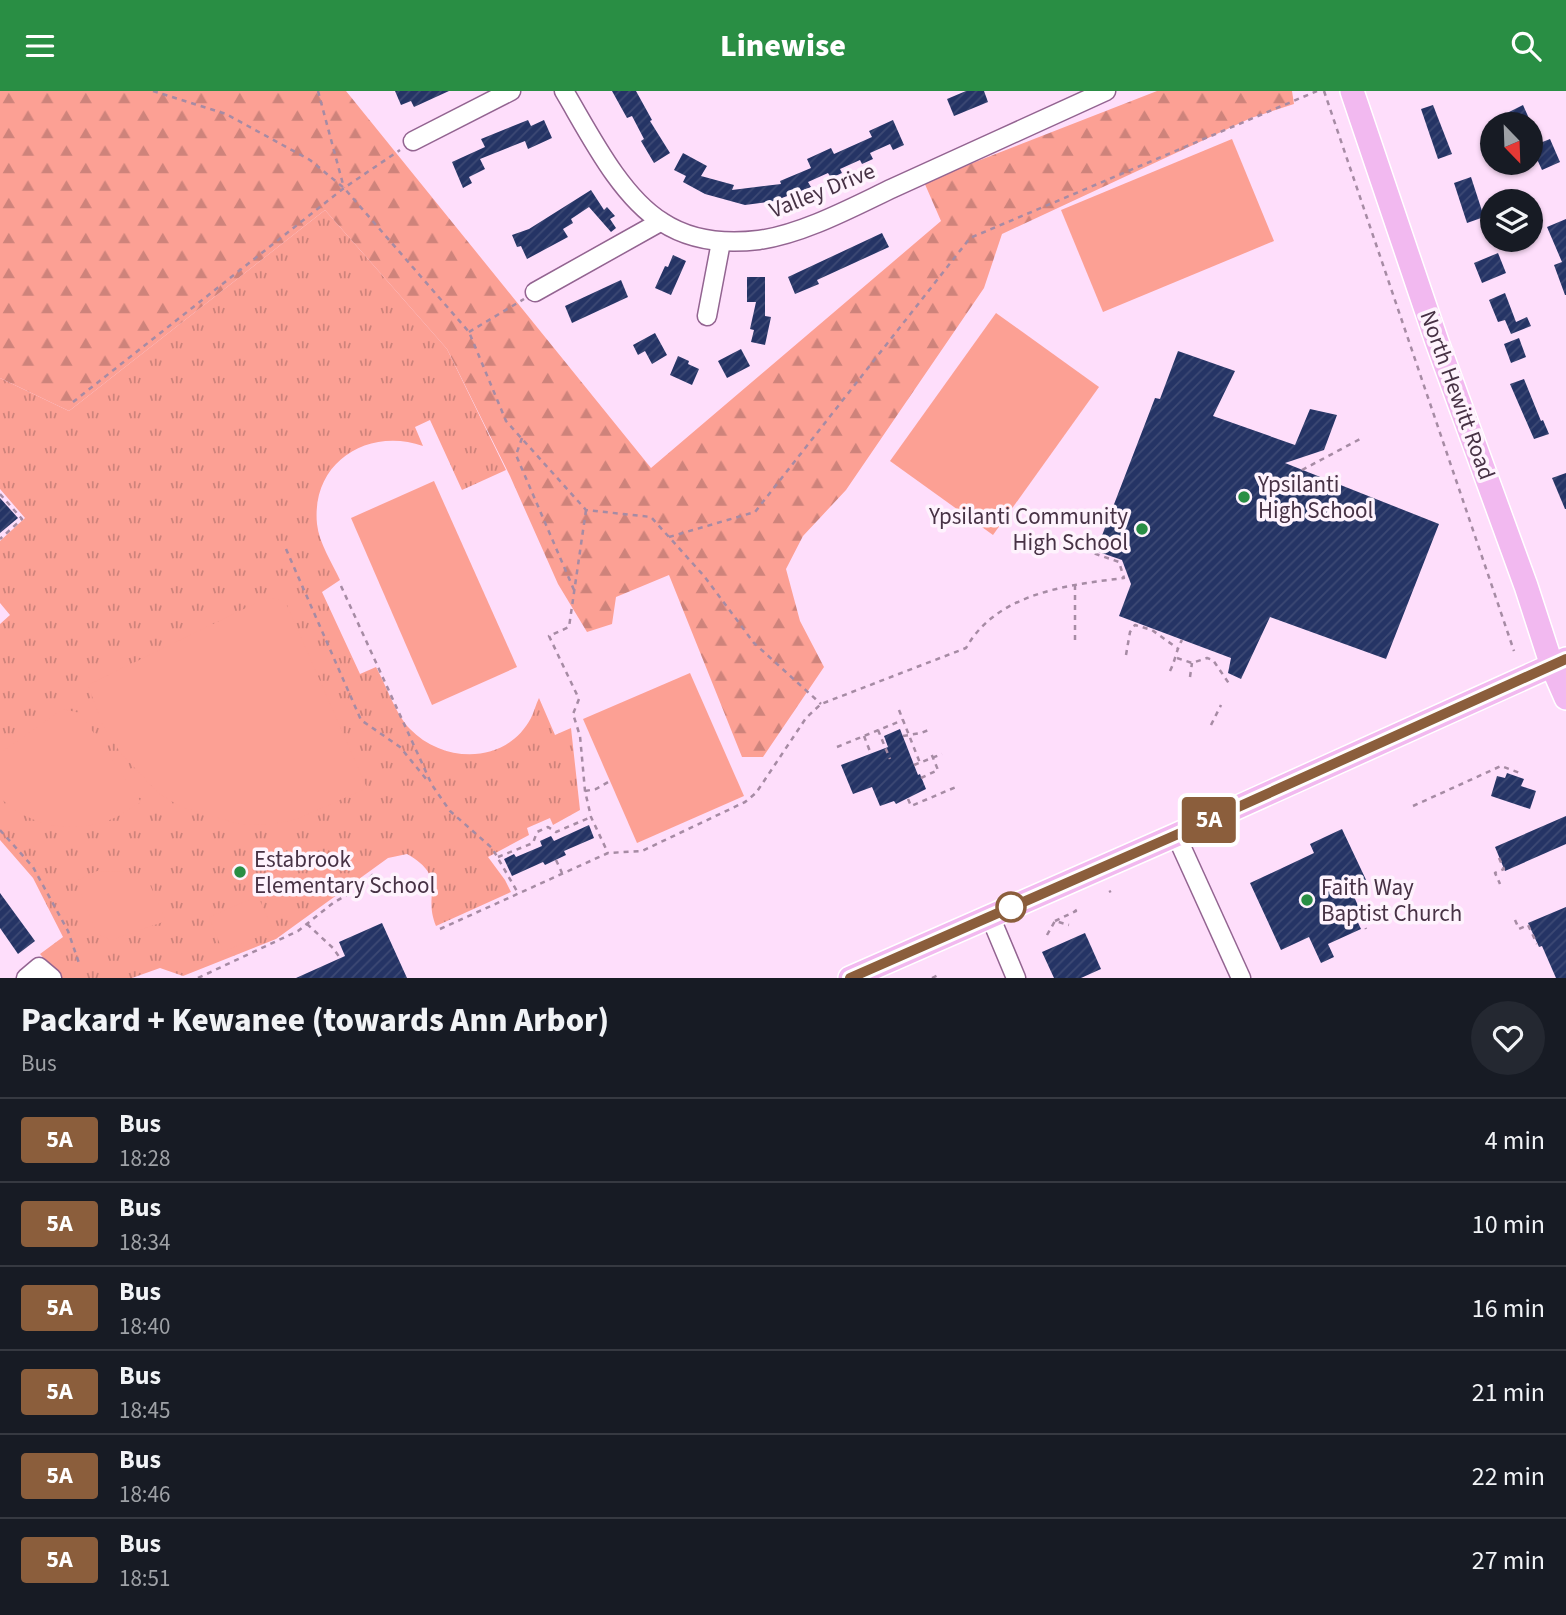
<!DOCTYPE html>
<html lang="en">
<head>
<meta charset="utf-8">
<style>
	body { margin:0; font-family:"Source Sans 3",sans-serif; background:#242831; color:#f1f3f6; height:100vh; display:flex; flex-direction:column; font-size:26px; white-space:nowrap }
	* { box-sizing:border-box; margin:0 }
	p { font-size:23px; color:#9ea1a6 }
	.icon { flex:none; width:38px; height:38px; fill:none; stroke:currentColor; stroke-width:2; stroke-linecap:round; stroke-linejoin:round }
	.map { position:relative; height:887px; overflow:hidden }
	.side { display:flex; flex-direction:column; background:#171b24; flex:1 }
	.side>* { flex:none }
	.badge { padding:0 14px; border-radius:5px; font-size:24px; line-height:46px }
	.needle { width:46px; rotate:157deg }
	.tools { position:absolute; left:1480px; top:21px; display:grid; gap:14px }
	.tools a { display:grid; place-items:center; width:63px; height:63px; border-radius:50%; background:#171b24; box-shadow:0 2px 5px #0004; font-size:35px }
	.map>.badge { position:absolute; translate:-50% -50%; box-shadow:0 0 0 4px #fff }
	.round { display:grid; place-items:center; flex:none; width:74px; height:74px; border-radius:37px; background:#242831 }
	.overview { display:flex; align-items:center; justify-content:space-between; height:119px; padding:0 21px }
	h1 { font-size:33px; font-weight:800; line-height:52px }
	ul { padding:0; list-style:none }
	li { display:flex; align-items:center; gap:21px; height:84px; padding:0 21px; border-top:2px solid #363941 }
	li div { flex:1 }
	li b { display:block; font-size:26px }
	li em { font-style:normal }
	li .badge { min-width:77px; font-weight:700; text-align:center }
	header { display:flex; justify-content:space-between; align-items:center; height:91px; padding:0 21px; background:#298e44; color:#fff; font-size:32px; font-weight:800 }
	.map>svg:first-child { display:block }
	.grass { fill:url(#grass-tufts) }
	.forest { fill:url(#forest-firs) }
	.garden { fill:#fca094 }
	.building { fill:url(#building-hatch) }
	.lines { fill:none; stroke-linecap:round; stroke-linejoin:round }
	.minor-casing { stroke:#936491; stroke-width:21 }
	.major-casing { stroke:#fff; stroke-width:26 }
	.path { stroke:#a68ba4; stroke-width:2.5; stroke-dasharray:5 5; stroke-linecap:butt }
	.minor { stroke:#fff; stroke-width:18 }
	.major { stroke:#f2b9f0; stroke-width:23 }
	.line-casing { stroke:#fff; stroke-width:16 }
	.line { stroke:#8b5e3c; stroke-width:10 }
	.poi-dot { fill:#298e44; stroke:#fef3fd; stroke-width:2.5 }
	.stop-dot { fill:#fff; stroke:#8b5e3c; stroke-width:3.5 }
	.labels { text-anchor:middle; stroke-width:7; stroke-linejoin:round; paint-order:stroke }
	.street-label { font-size:23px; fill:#473245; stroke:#fef3fd }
	.poi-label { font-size:23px; fill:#473245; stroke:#fef3fd; text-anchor:start }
</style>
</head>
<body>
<header><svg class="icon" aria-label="menu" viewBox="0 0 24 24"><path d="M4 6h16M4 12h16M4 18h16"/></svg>Linewise<svg class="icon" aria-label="search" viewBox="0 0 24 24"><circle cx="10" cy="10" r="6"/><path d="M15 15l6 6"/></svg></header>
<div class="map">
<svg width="1566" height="887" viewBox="0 0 1566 887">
	<defs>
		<pattern id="grass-tufts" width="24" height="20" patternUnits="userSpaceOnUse" patternTransform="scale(1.75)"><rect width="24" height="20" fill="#fca094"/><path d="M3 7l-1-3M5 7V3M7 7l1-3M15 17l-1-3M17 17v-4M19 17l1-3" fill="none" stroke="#ce837b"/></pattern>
		<pattern id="forest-firs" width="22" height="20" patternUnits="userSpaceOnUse" patternTransform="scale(1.75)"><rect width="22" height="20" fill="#fca094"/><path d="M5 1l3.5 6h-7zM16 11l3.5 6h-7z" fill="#ce837b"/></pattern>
		<pattern id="building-hatch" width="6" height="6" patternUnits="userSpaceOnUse" patternTransform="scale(1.75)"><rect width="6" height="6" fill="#253465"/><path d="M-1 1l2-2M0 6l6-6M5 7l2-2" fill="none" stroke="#3d4974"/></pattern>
	</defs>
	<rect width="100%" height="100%" fill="#fedefb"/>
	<path class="grass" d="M325 119 447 258 506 379 462 399 430 329 415 336 423 355C368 336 311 371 317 433 319 452 332 472 340 489L322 501 360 583 376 576C386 594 396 624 410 638 444 673 506 674 531 627 534 621 536 613 539 607L555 644 571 637 580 719 553 734 550 727 527 737 529 744 488 766 505 789 511 801 436 835C422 802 449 787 407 763L388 767 276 848 183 885 160 877 132 887H61L40 863 63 846 33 787 0 749V533L10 524 0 512V450L25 427 0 398V287L69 320Z"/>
	<path class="forest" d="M0 0H346L651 377 941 130 924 91 1157 0H1292L1294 13 1251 27 1002 143 984 197 846 399 803 445 786 478 800 530 824 576 763 666H742L669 484 616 506 612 533 587 541 558 493 510 385 447 258 325 119 69 320 0 287Z"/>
	<g class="garden">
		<path d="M1232 48 1274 150 1103 221 1061 119Z"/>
		<path d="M996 222 1099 296 993 444 890 370Z"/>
		<path d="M434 390 517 576 432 614 351 427Z"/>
		<path d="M275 507 285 510 367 697 297 728 268 734 239 733 181 716 158 702 120 661 103 635 88 594 264 508Z"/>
		<path d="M690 582 744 705 637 752 583 628Z"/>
		<path d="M63 618 80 622 141 711C131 717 119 726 107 730 68 743 31 735 0 707V662Z"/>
		<path d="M97 780 124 781 150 794 166 830 111 849 97 843 76 790Z"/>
		<path d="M258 805 273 839 223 861 209 826Z"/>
	</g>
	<g class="building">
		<path d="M395 0H449L414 16 411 10 401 14Z"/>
		<path d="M612 0H636L652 29 650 30 670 62 654 72 641 50 644 48 632 25 627 27Z"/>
		<path d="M966 0H984L988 11 954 25 947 8Z"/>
		<path d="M1433 14 1452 63 1438 68 1421 18Z"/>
		<path d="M1523 14 1540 52 1550 48 1560 71 1542 79 1531 55V33H1512L1507 22Z"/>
		<path d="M528 29 531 35 544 29 552 47 528 58 525 50 480 68 485 78 469 86 472 92 463 97 452 71 485 56 481 48Z"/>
		<path d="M893 29 904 54 893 59 890 53 870 62 873 68 862 73 860 69 840 78 842 82 831 87 828 82 808 91 811 96 774 110 745 114 705 103 683 91 686 85 674 79 683 62 707 75 701 85 734 94 732 99 781 93 780 90 811 77 807 68 831 57 834 63 872 46 869 40Z"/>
		<path d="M1471 86 1484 126 1467 132 1454 92Z"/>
		<path d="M591 99 604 119 607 116 615 125 610 128 616 137 611 141 589 116 571 128 573 132 563 138 568 146 527 168 521 155 517 156 512 144 529 138Z"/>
		<path d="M1566 128V204H1565L1554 174 1562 171 1547 136Z"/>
		<path d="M882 142 889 156 817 189 819 193 795 203 788 186Z"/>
		<path d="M1498 162 1506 182 1482 192 1474 172Z"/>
		<path d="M673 164 686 170 671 204 655 197 665 175 668 176Z"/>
		<path d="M747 186H765V225L771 226 765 254 751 251 754 239 750 238 756 211H747Z"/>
		<path d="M621 189 628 206 572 232 565 215Z"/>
		<path d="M1505 202 1516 231 1527 226 1531 235 1511 243 1505 229 1498 231 1489 209Z"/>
		<path d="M655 242 667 264 652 273 645 260 638 264 633 254Z"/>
		<path d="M1519 247 1526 266 1511 272 1504 253Z"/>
		<path d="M741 258 750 275 727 287 718 270Z"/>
		<path d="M1178 260 1235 280 1213 325 1295 354 1310 318 1337 324 1324 359 1285 372 1439 433 1386 568 1270 526 1241 588 1228 582 1231 567 1119 525 1131 493 1122 469 1096 460 1155 307 1160 308Z"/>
		<path d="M678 265 689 270 688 273 699 278 692 294 670 284Z"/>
		<path d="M1524 288 1541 330 1543 329 1549 343 1534 348 1510 293Z"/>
		<path d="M1566 382V418H1565L1552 387Z"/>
		<path d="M0 407 18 427 0 442Z"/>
		<path d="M900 638 918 684 920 683 926 698 896 713 894 710 880 715 872 696 853 703 841 674 888 656 884 645Z"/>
		<path d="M1507 682 1524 688 1521 695 1536 700 1530 718 1491 705 1497 685 1505 687Z"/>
		<path d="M1566 725V753L1505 780 1495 756Z"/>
		<path d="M589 734 594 747 564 760 566 764 545 774 543 771 512 785 504 768 514 763 516 766 542 755 540 750 551 745 554 750Z"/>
		<path d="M1342 738 1368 793 1352 801 1359 817 1353 821 1361 838 1328 853 1334 866 1321 872 1309 846 1281 859 1250 792 1314 762 1310 753Z"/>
		<path d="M0 802 35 850 18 863 0 837Z"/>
		<path d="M1566 816V887H1556L1542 855 1539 856 1528 832Z"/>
		<path d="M382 832 407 887H296L345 865 339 851Z"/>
		<path d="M1085 842 1101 878 1081 887H1054L1042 861Z"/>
	</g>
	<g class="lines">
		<g class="minor-casing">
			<g id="minor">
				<path d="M564 0C589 42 620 105 662 131 691 150 726 153 759 149 803 143 853 116 893 97 964 65 1035 32 1106 0"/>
				<path d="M413 50 511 0"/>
				<path d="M535 201 660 131"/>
				<path d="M707 225 721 151"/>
				<path d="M1176 744 1241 887"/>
				<path d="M990 825 1016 887"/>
				<path d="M26 887 39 876 52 887"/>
			</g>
		</g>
		<g class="major-casing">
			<g id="major">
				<path d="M1352 0 1437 251 1526 495 1552 575 1566 607"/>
				<path d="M850 887 1176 744 1566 568"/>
			</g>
		</g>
		<g class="path">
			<path d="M153 0 226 23 310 69 344 97 469 241 506 330 586 419 651 426 704 485 754 552 821 613"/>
			<path d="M318 0 344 97"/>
			<path d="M1324 0 1514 560"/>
			<path d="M469 241 524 208"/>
			<path d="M73 311 344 97 400 59"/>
			<path d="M522 347 516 364 574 499"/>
			<path d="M1302 379 1362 347"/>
			<path d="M0 403 22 428 0 448"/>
			<path d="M586 419 569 536 549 545 579 608 573 623 580 645 585 700 591 726 608 762"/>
			<path d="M669 446 755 421 970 147 1317 0"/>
			<path d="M286 458 361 629 400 656 427 689"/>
			<path d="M341 495 432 694 450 720 492 757 518 802"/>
			<path d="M1075 549V493"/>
			<path d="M1126 564 1130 541 1135 534 1152 539 1177 557"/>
			<path d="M1177 567 1192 572 1207 567 1213 569 1230 594"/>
			<path d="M1170 580C1176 568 1176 559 1182 549"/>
			<path d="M1190 586 1192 572"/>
			<path d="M899 619 920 672"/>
			<path d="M1211 634 1221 614"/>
			<path d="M878 639 890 668"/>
			<path d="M864 645 871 663"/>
			<path d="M903 645 921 642 931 638"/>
			<path d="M837 656 903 629"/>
			<path d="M914 674 942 663"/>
			<path d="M921 687 938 679 931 662"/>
			<path d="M585 700 596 698 610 690"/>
			<path d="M908 708 911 715 956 696"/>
			<path d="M1413 715 1501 675 1520 682"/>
			<path d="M0 739 33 776 68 840 80 875"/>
			<path d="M498 766 533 752 537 741 548 736 556 741 591 726"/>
			<path d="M1499 767 1504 778 1495 782 1500 793"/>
			<path d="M556 769 562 782"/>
			<path d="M1109 801 1111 800"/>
			<path d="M1357 819 1366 838"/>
			<path d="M1515 829 1519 838 1528 834 1537 853"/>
			<path d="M1055 830 1076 820 1074 817"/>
			<path d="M307 833 333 857 340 867"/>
			<path d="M440 838 608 762 642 760 745 711 756 702 806 627 821 613 966 557C997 502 1067 494 1124 487L1119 471 1093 462"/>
			<path d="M1047 844 1055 830 1069 834"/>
			<path d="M198 887 298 840 333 812 362 795 376 780"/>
			<path d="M932 887 938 884 939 887"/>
		</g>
		<use href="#minor" class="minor"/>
		<use href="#major" class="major"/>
	</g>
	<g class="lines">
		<g class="line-casing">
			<path id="line" d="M850 887 1176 744 1566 568"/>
		</g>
		<use href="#line" class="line"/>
	</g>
	<g class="poi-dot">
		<circle cx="1244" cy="406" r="7"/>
		<circle cx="1142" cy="438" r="7"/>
		<circle cx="240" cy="781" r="7"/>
		<circle cx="1307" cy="809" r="7"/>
	</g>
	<circle class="stop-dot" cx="1011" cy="816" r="14"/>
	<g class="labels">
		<g class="street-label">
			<text transform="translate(822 99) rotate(-22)" y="8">Valley Drive</text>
			<text transform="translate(1458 304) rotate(70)" y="8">North Hewitt Road</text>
		</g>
		<g class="poi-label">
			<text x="1258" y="401">Ypsilanti<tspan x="1258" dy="26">High School</tspan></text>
			<text x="1128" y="433" text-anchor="end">Ypsilanti Community<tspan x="1128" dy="26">High School</tspan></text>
			<text x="254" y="776">Estabrook<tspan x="254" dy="26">Elementary School</tspan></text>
			<text x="1321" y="804">Faith Way<tspan x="1321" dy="26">Baptist Church</tspan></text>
		</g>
	</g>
</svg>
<div class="tools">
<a><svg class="needle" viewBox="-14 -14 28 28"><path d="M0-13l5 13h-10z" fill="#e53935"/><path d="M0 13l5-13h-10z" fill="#9ea1a6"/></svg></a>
<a><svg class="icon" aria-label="layers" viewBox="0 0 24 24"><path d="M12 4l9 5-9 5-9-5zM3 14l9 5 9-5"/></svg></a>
</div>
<b class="badge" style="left:1209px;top:729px;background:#8b5e3c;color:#fff">5A</b>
</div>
<section class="side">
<div class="overview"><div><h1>Packard + Kewanee (towards Ann Arbor)</h1><p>Bus</p></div><a class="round"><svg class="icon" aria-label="heart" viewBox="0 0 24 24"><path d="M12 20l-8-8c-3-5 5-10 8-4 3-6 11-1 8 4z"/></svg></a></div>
<ul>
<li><span class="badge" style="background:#8b5e3c;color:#fff">5A</span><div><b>Bus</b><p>18:28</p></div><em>4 min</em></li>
<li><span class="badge" style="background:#8b5e3c;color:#fff">5A</span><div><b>Bus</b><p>18:34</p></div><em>10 min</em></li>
<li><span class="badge" style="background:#8b5e3c;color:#fff">5A</span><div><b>Bus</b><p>18:40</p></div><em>16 min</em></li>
<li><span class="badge" style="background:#8b5e3c;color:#fff">5A</span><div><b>Bus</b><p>18:45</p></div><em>21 min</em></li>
<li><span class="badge" style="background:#8b5e3c;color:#fff">5A</span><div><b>Bus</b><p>18:46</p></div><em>22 min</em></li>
<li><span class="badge" style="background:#8b5e3c;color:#fff">5A</span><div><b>Bus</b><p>18:51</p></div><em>27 min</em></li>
</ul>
</section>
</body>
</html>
